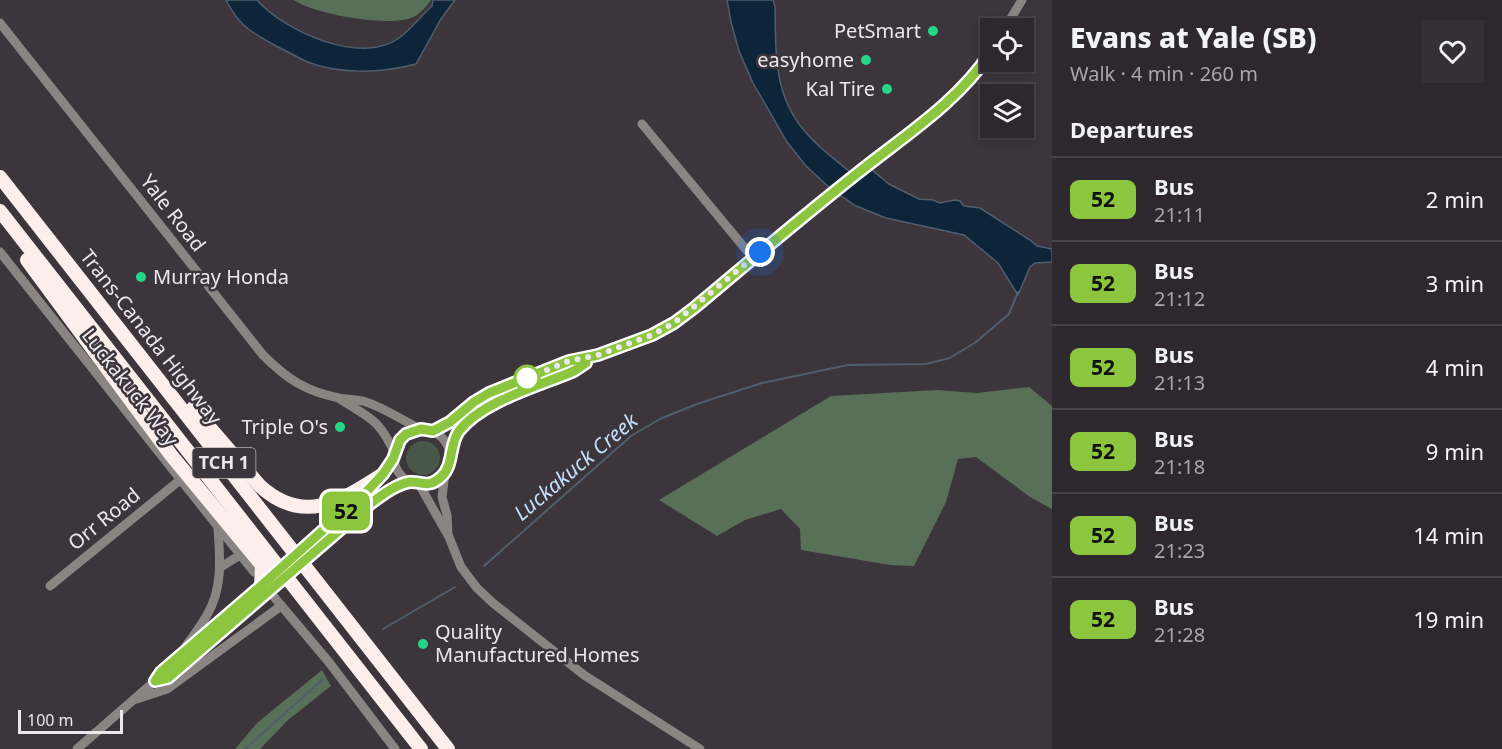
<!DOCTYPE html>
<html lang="en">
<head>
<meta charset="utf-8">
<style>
	body { margin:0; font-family:"Noto Sans",sans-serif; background:#353035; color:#f1f3f6; height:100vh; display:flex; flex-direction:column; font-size:22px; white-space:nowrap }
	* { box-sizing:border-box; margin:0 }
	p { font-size:20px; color:#a7a6aa }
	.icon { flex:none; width:33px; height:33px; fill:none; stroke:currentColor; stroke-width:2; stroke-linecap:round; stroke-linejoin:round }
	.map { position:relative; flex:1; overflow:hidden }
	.side { display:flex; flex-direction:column; background:#2d282d; width:450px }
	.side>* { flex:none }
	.badge { padding:0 12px; border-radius:9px; font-size:21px; line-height:39px }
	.fabs { position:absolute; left:980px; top:18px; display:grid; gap:12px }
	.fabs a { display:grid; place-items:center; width:54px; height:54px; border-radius:0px; background:#2d282d; box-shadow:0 3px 9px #0003,0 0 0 2px #484449; font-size:30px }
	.scale { position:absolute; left:18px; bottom:15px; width:105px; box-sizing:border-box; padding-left:6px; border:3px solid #ebe7ec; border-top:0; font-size:16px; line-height:21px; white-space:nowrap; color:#ebe7ec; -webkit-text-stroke:4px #3c353c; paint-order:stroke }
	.you { position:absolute; width:30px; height:30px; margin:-15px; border:4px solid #fff; border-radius:50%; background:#1a73e8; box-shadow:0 0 0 9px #1a73e833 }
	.map>.badge { position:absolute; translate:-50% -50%; box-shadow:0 0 0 3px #fff }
	h2 { padding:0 18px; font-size:22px; line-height:54px }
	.round { display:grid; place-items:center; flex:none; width:63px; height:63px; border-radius:0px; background:#353035 }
	.overview { display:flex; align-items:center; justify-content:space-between; height:102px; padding:0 18px }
	h1 { font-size:28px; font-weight:800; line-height:45px }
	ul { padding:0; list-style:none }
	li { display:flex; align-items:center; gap:18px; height:84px; padding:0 18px; border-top:2px solid #484449 }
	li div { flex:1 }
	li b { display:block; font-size:22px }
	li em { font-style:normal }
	li .badge { min-width:66px; font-weight:700; text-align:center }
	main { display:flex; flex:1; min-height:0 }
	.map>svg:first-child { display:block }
	.green { fill:#495749 }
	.forest { fill:#587057 }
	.water { fill:#0e2438; stroke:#505e6e; stroke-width:1.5 }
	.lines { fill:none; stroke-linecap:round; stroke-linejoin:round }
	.stream { stroke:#505e6e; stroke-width:2 }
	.minor { stroke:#8a8483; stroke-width:9 }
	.highway { stroke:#fbeeeb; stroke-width:14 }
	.minor-bridge { stroke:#8a8483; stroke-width:9 }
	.highway-bridge { stroke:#fbeeeb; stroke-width:14 }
	.line-casing { stroke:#fff; stroke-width:14 }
	.line { stroke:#8cc63f; stroke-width:9 }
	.walk { stroke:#ebe7ec; stroke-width:6; stroke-dasharray:0 10.8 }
	.poi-dot { fill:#22d887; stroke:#3c353c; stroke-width:2 }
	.stop-dot { fill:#fff; stroke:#8cc63f; stroke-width:3 }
	.labels { text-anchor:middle; stroke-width:5; stroke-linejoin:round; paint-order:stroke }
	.shield { fill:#3c353c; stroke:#b6b2b7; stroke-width:1.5 }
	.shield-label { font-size:18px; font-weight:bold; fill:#ebe7ec }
	.poi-label { font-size:20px; fill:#ebe7ec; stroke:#3c353c; text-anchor:end }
	.street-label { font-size:20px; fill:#ebe7ec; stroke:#3c353c }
	.water-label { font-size:21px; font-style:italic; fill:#c3def8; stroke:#3c353c }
</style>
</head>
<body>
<main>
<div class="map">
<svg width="1052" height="749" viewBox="0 0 1052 749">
	<rect width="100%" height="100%" fill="#3c353c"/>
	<circle class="green" cx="423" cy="458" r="17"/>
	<g class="forest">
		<path d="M294 0H431C426 7 419 15 411 18 388 27 313 14 294 0Z"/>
		<path d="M1029 387 1052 406V509L1030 497 976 457 958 459 946 502 914 566 890 565 801 550 800 529 781 509 745 520 717 536 659 500 831 396 937 390 977 393Z"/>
		<path d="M322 670 331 686 288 720 260 749H235L257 723Z"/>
	</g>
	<g class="water">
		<path d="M226 0H257C284 31 361 66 399 38 411 29 421 16 432 6L433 0H455L441 19 416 64C382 73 339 75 305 61 296 56 286 51 276 46 251 32 239 26 226 0Z"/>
		<path d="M727 0H773L775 7C776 56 773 100 811 138 823 151 837 161 850 172H859L865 168 872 170 889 184 919 199 933 200 940 203 955 200 960 201 964 206 980 208 1030 240 1037 246 1052 249V262L1035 263 1030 267 1018 295 998 263 964 235 886 218 856 206 831 189 806 166 787 142 753 83 739 51 731 22Z"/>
	</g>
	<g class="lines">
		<g class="stream">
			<path d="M484 566 631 436 660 419 697 404 762 383 848 365 926 364 950 358 976 342 1009 314 1018 292"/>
			<path d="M383 629 455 587"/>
			<path d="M245 749 323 679"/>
		</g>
		<g class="minor">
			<path d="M0 23 263 355C287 379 305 391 339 398 348 400 358 399 366 402 385 408 403 421 421 429"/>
			<path d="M1005 28 1022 0"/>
			<path d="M642 124 753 258"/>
			<path d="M0 252 254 572"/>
			<path d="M340 399C371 419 379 419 395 454"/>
			<circle cx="422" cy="457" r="28"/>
			<path d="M433 431C455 420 469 403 491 393 515 381 542 370 567 361 578 358 589 358 599 355 633 345 665 329 694 308 750 261 806 214 863 169 907 134 959 101 990 53"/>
			<path d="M450 454 458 432 481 411 574 371 594 358"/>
			<path d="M445 473 442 497 447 515 448 534"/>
			<path d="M419 484 449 537 461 567 477 588 493 603 584 675 700 749"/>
			<path d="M319 535C346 511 379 487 395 454"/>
			<path d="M325 542 383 495 411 482"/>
			<path d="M221 567 240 555"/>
			<path d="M50 586 180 480"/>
			<path d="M274 597 328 661 395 749"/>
			<path d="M186 646C193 636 201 626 207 615 223 588 220 558 218 528"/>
			<path d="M155 681 168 678 255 602"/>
			<path d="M137 699 167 689 281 606"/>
			<path d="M77 749 155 681 161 672 261 586"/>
		</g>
		<g class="highway">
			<path d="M0 177 448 749"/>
			<path d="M0 211 421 749"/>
			<path d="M27 260 171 455 270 575"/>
			<path d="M193 408 260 486C304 526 341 501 383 474"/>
		</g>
		<g class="minor-bridge">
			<path d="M261 586 319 535"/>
			<path d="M255 602 325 542"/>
		</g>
		<path class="highway-bridge" d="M261 586 262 566"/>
	</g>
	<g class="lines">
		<g class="line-casing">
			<path id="line" d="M586 363 574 371C539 386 482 401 459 431 449 444 454 466 441 477 428 489 422 481 410 482 396 484 381 496 370 504L168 678 155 681 161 672 261 586 369 489 383 474 393 459 400 440 406 434 421 429 433 431 450 422 474 402 489 393 569 361 598 355 652 335 674 323 694 308C749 262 803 216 859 172 904 136 958 102 990 53"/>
		</g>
		<use href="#line" class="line"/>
		<path class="walk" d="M527 378 569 361 598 355 652 335 674 323 760 252"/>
	</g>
	<g class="poi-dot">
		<circle cx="933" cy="31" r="6"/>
		<circle cx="866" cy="60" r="6"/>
		<circle cx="887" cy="89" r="6"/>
		<circle cx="141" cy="277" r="6"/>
		<circle cx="340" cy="427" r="6"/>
		<circle cx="423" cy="644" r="6"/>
	</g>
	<circle class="stop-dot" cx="527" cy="378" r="12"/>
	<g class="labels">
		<rect class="shield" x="192.5" y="448" width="63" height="30" rx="4.5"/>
		<g class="shield-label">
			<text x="224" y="469">TCH 1</text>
		</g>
		<g class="poi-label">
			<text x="921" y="38">PetSmart</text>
			<text x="854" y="67">easyhome</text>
			<text x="875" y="96">Kal Tire</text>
			<text x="153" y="284" text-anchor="start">Murray Honda</text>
			<text x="328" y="434">Triple O's</text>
			<text x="435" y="639" text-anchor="start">Quality<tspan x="435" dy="23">Manufactured Homes</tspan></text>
		</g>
		<g class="street-label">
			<text transform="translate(173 213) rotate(52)" y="7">Yale Road</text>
			<text transform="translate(151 337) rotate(52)" y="7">Trans-Canada Highway</text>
			<text transform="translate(130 387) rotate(52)" y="7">Luckakuck Way</text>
			<text transform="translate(104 519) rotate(-39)" y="7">Orr Road</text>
		</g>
		<g class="water-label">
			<text transform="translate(576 467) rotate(-40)" y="7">Luckakuck Creek</text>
		</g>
	</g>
</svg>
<div class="fabs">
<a><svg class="icon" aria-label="locate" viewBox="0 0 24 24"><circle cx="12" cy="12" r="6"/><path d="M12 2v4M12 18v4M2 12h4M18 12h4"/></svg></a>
<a><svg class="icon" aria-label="layers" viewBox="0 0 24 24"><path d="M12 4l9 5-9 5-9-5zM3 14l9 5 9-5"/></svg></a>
</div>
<div class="scale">100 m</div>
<div class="you" style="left:760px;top:252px"></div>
<b class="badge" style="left:346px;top:511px;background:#8cc63f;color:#111">52</b>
</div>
<section class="side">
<div class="overview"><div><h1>Evans at Yale (SB)</h1><p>Walk · 4 min · 260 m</p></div><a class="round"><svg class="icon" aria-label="heart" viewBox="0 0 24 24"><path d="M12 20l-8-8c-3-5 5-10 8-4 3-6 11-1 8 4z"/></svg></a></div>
<h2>Departures</h2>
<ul>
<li><span class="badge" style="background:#8cc63f;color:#111">52</span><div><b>Bus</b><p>21:11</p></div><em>2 min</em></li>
<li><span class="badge" style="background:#8cc63f;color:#111">52</span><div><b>Bus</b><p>21:12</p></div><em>3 min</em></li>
<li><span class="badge" style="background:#8cc63f;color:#111">52</span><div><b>Bus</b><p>21:13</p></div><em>4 min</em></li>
<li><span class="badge" style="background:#8cc63f;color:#111">52</span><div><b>Bus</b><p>21:18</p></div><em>9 min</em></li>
<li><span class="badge" style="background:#8cc63f;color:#111">52</span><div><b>Bus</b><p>21:23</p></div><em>14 min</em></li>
<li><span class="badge" style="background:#8cc63f;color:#111">52</span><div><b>Bus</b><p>21:28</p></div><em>19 min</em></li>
</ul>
</section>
</main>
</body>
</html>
